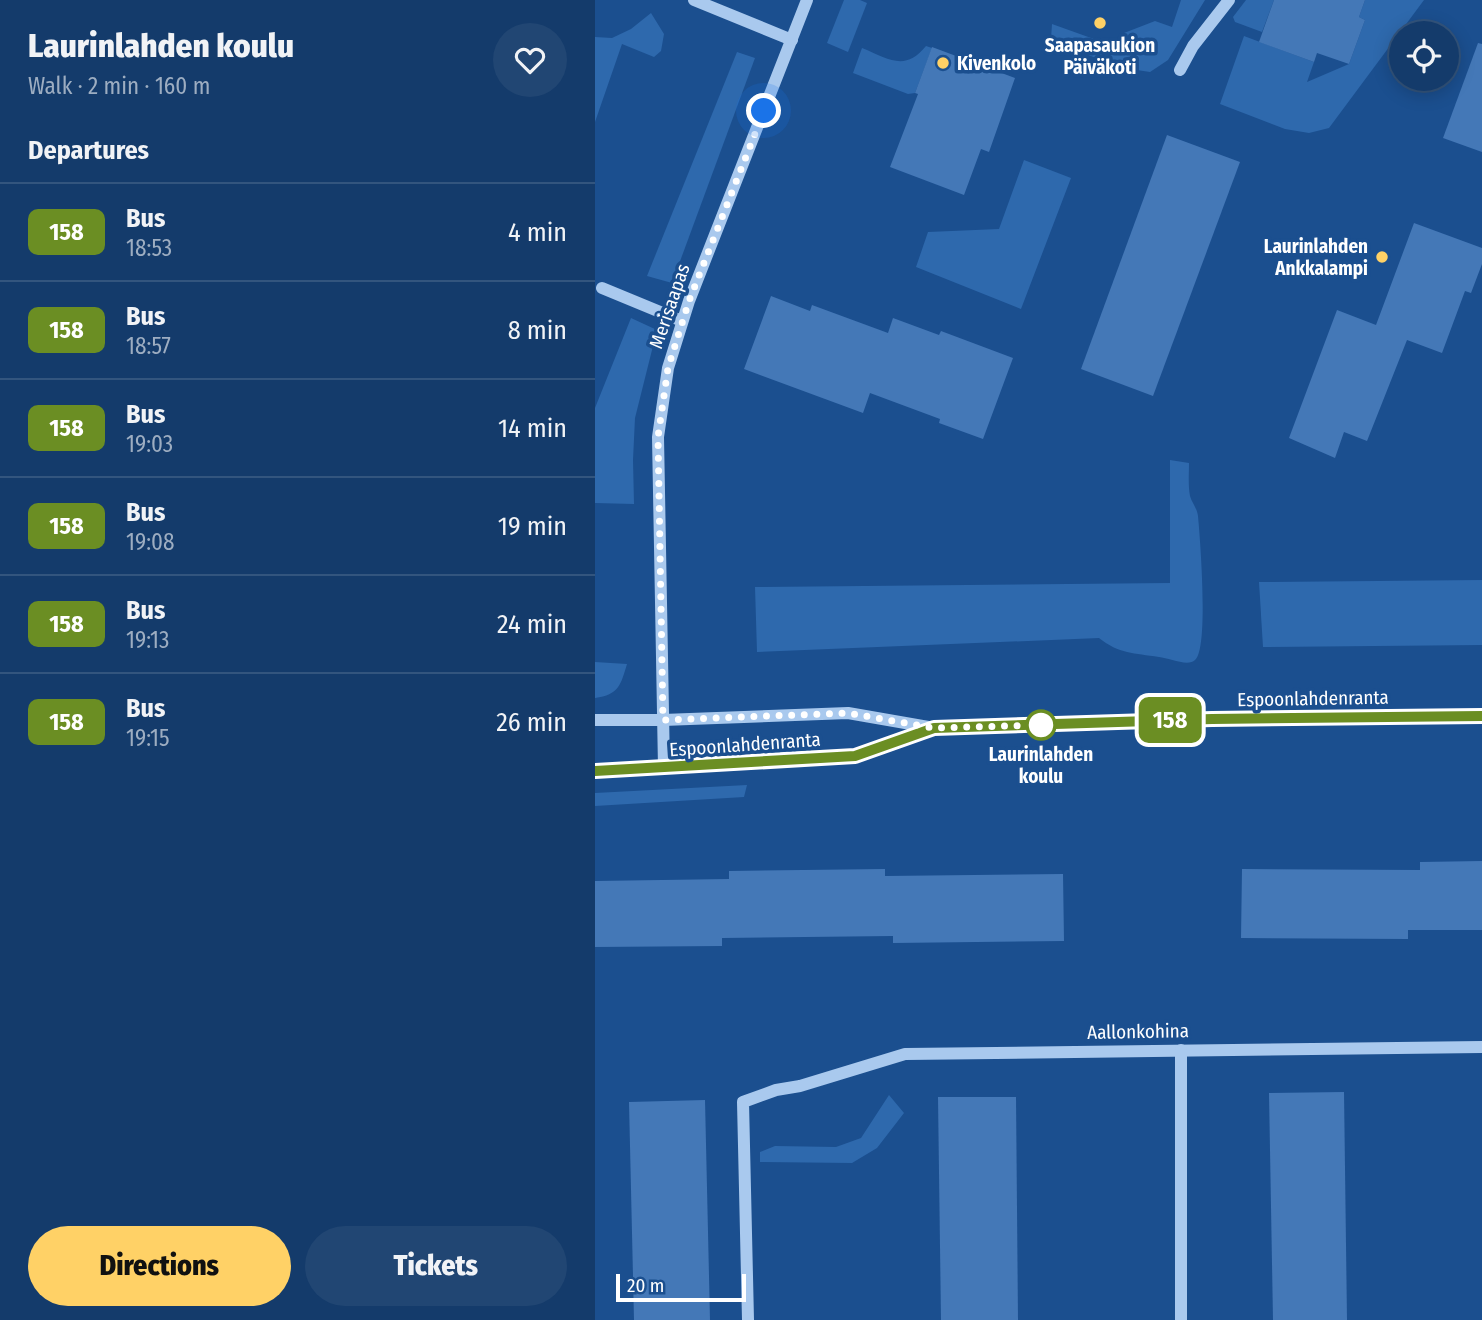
<!DOCTYPE html>
<html lang="en">
<head>
<meta charset="utf-8">
<style>
	body { margin:0; font-family:"Fira Sans Condensed",sans-serif; background:#214673; color:#f1f3f6; height:100vh; display:flex; flex-direction:column; font-size:26px; white-space:nowrap }
	* { box-sizing:border-box; margin:0 }
	p { font-size:23px; color:#9dadc1 }
	.icon { flex:none; width:38px; height:38px; fill:none; stroke:currentColor; stroke-width:2; stroke-linecap:round; stroke-linejoin:round }
	.map { position:relative; flex:1; overflow:hidden }
	.panel { display:flex; flex-direction:column; background:#143b6b; width:595px }
	.panel>* { flex:none }
	.badge { padding:0 14px; border-radius:10px; font-size:24px; line-height:46px }
	.buttons { position:absolute; left:794px; top:21px; display:grid; gap:14px }
	.buttons a { display:grid; place-items:center; width:70px; height:70px; border-radius:50%; background:#143b6b; box-shadow:0 4px 18px #0003,0 0 0 2px #33557e; font-size:35px }
	.scale { position:absolute; left:21px; bottom:18px; width:130px; box-sizing:border-box; padding-left:7px; border:4px solid #fff; border-top:0; font-size:19px; line-height:24px; white-space:nowrap; color:#fff; -webkit-text-stroke:5px #1b4f8f; paint-order:stroke }
	.you { position:absolute; width:35px; height:35px; margin:-18px; border:5px solid #fff; border-radius:50%; background:#1a73e8; box-shadow:0 0 0 10px #1a73e833 }
	.map>.badge { position:absolute; translate:-50% -50%; box-shadow:0 0 0 4px #fff }
	h2 { padding:0 28px; font-size:26px; line-height:63px }
	.round { display:grid; place-items:center; flex:none; width:74px; height:74px; border-radius:37px; background:#214673 }
	.overview { display:flex; align-items:center; justify-content:space-between; height:119px; padding:0 28px }
	h1 { font-size:33px; font-weight:800; line-height:52px }
	.button { display:flex; gap:14px; margin-top:auto; padding:14px 28px }
	.button a { flex:1; height:80px; border-radius:42px; background:#ffd166; color:#111; font-size:28px; font-weight:800; line-height:80px; text-align:center }
	.button a+a { background:#214673; color:#f1f3f6 }
	ul { padding:0; list-style:none }
	li { display:flex; align-items:center; gap:21px; height:98px; padding:0 28px; border-top:2px solid #33557e }
	li div { flex:1 }
	li b { display:block; font-size:26px }
	li em { font-style:normal }
	li .badge { min-width:77px; font-weight:700; text-align:center }
	main { display:flex; flex:1; min-height:0 }
	.map>svg:first-child { display:block }
	.green { fill:#2e69ad }
	.building { fill:#4478b7 }
	.lines { fill:none; stroke-linecap:round; stroke-linejoin:round }
	.minor { stroke:#a9c9ee; stroke-width:12 }
	.line-casing { stroke:#fff; stroke-width:16 }
	.line { stroke:#6b8e23; stroke-width:10 }
	.walk { stroke:#fff; stroke-width:7; stroke-dasharray:0 12.6 }
	.poi-dot { fill:#ffd166; stroke:#1b4f8f; stroke-width:2.5 }
	.stop-dot { fill:#fff; stroke:#6b8e23; stroke-width:3.5 }
	.labels { text-anchor:middle; stroke-width:7; stroke-linejoin:round; paint-order:stroke }
	.poi-label { font-size:19px; font-weight:bold; fill:#fff; stroke:#1b4f8f }
	.street-label { font-size:19px; fill:#fff; stroke:#1b4f8f }
	.stop-label { font-size:19px; font-weight:bold; fill:#fff; stroke:#1b4f8f }
</style>
</head>
<body>
<main>
<section class="panel">
<div class="overview"><div><h1>Laurinlahden koulu</h1><p>Walk · 2 min · 160 m</p></div><a class="round"><svg class="icon" aria-label="heart" viewBox="0 0 24 24"><path d="M12 20l-8-8c-3-5 5-10 8-4 3-6 11-1 8 4z"/></svg></a></div>
<h2>Departures</h2>
<ul>
<li><span class="badge" style="background:#6b8e23;color:#fff">158</span><div><b>Bus</b><p>18:53</p></div><em>4 min</em></li>
<li><span class="badge" style="background:#6b8e23;color:#fff">158</span><div><b>Bus</b><p>18:57</p></div><em>8 min</em></li>
<li><span class="badge" style="background:#6b8e23;color:#fff">158</span><div><b>Bus</b><p>19:03</p></div><em>14 min</em></li>
<li><span class="badge" style="background:#6b8e23;color:#fff">158</span><div><b>Bus</b><p>19:08</p></div><em>19 min</em></li>
<li><span class="badge" style="background:#6b8e23;color:#fff">158</span><div><b>Bus</b><p>19:13</p></div><em>24 min</em></li>
<li><span class="badge" style="background:#6b8e23;color:#fff">158</span><div><b>Bus</b><p>19:15</p></div><em>26 min</em></li>
</ul>
<div class="button"><a>Directions</a><a>Tickets</a></div>
</section>
<div class="map">
<svg width="887" height="1320" viewBox="0 0 887 1320">
	<rect width="100%" height="100%" fill="#1b4f8f"/>
	<g class="green">
		<path d="M249 0H265L272 3 253 52 232 43Z"/>
		<path d="M586 0H610L573 60 555 72 522 67 456 39 457 24 524 48 529 33 560 21 577 27Z"/>
		<path d="M651 0H679L667 32 640 22 638 17Z"/>
		<path d="M770 0H829L734 128 714 133 690 129 625 104 649 36 719 62 712 82 754 64 770 20 764 17Z"/>
		<path d="M56 13 69 34 66 51 59 57 27 44 0 122V37L17 38 36 29Z"/>
		<path d="M331 46 337 48 320 93 313 94 258 73 267 48C294 59 310 72 331 46Z"/>
		<path d="M142 52 160 58 77 283 52 276Z"/>
		<path d="M429 160 476 178 426 309 321 267 333 232 404 229Z"/>
		<path d="M36 318 62 330 40 418 38 460 39 504 0 503V408Z"/>
		<path d="M575 460 594 463C594 473 593 486 595 496 597 503 602 508 603 516 605 537 614 649 600 660 593 667 574 658 564 657 539 653 524 654 504 638L162 652 160 587 575 583Z"/>
		<path d="M887 580V645L668 647 664 582Z"/>
		<path d="M0 662 32 664C26 684 24 695 0 698Z"/>
		<path d="M152 785 149 797 0 806V793Z"/>
		<path d="M294 1095 309 1113 282 1148 257 1163 165 1162V1152L180 1146 241 1147 266 1138Z"/>
	</g>
	<g class="building">
		<path d="M679 0H770L764 17 770 20 754 64 722 53 719 62 664 42Z"/>
		<path d="M883 43 887 44V152L848 138Z"/>
		<path d="M337 47 420 78 394 152 386 149 369 195 295 167 323 94 320 93Z"/>
		<path d="M572 135 645 162 558 396 486 369Z"/>
		<path d="M819 223 887 248V264L876 293 870 291 847 353 812 340 772 441 749 432 740 458 694 438 742 310 781 325Z"/>
		<path d="M176 296 215 311 217 305 293 333 298 318 344 335 346 331 418 358 388 439 344 423 345 419 275 393 268 413 149 369Z"/>
		<path d="M887 861V930H813V939L646 938 647 869 825 870V862Z"/>
		<path d="M290 869V876L468 874 469 941 298 943V936L127 938V946L0 947V881L134 879V871Z"/>
		<path d="M749 1092 752 1320H678L674 1093Z"/>
		<path d="M343 1097H421L423 1320H346Z"/>
		<path d="M110 1100 115 1320H39L34 1102Z"/>
	</g>
	<g class="lines">
		<g class="minor">
			<path d="M99 0 197 40"/>
			<path d="M585 70 598 46 634 0"/>
			<path d="M7 288 87 321"/>
			<path d="M0 720H68L253 713 339 728 617 719 887 716"/>
			<path d="M69 768 63 437 73 368 94 301 212 0"/>
			<path d="M0 771 260 756 338 729"/>
			<path d="M153 1320 148 1102 181 1090 205 1086 310 1054 887 1047"/>
			<path d="M586 1320V1050"/>
		</g>
	</g>
	<g class="lines">
		<g class="line-casing">
			<path id="line" d="M0 771 260 756 339 728 617 719 887 716"/>
		</g>
		<use href="#line" class="line"/>
		<path class="walk" d="M169 111 94 301 73 368 63 437 68 720 253 713 339 728 446 725"/>
	</g>
	<g class="poi-dot">
		<circle cx="505" cy="23" r="7"/>
		<circle cx="348" cy="63" r="7"/>
		<circle cx="787" cy="257" r="7"/>
	</g>
	<circle class="stop-dot" cx="446" cy="725" r="14"/>
	<g class="labels">
		<g class="poi-label">
			<text x="505" y="52">Saapasaukion<tspan x="505" dy="22">Päiväkoti</tspan></text>
			<text x="362" y="70" text-anchor="start">Kivenkolo</text>
			<text x="773" y="253" text-anchor="end">Laurinlahden<tspan x="773" dy="22">Ankkalampi</tspan></text>
		</g>
		<g class="street-label">
			<text transform="translate(74 306) rotate(-71)" y="7">Merisaapas</text>
			<text transform="translate(718 698) rotate(-1)" y="7">Espoonlahdenranta</text>
			<text transform="translate(150 744) rotate(-4)" y="7">Espoonlahdenranta</text>
			<text transform="translate(543 1031) rotate(-1)" y="7">Aallonkohina</text>
		</g>
		<g class="stop-label">
			<text x="446" y="761">Laurinlahden<tspan x="446" dy="22">koulu</tspan></text>
		</g>
	</g>
</svg>
<div class="buttons">
<a><svg class="icon" aria-label="locate" viewBox="0 0 24 24"><circle cx="12" cy="12" r="6"/><path d="M12 2v4M12 18v4M2 12h4M18 12h4"/></svg></a>
</div>
<div class="scale">20 m</div>
<div class="you" style="left:169px;top:111px"></div>
<b class="badge" style="left:575px;top:720px;background:#6b8e23;color:#fff">158</b>
</div>
</main>
</body>
</html>
